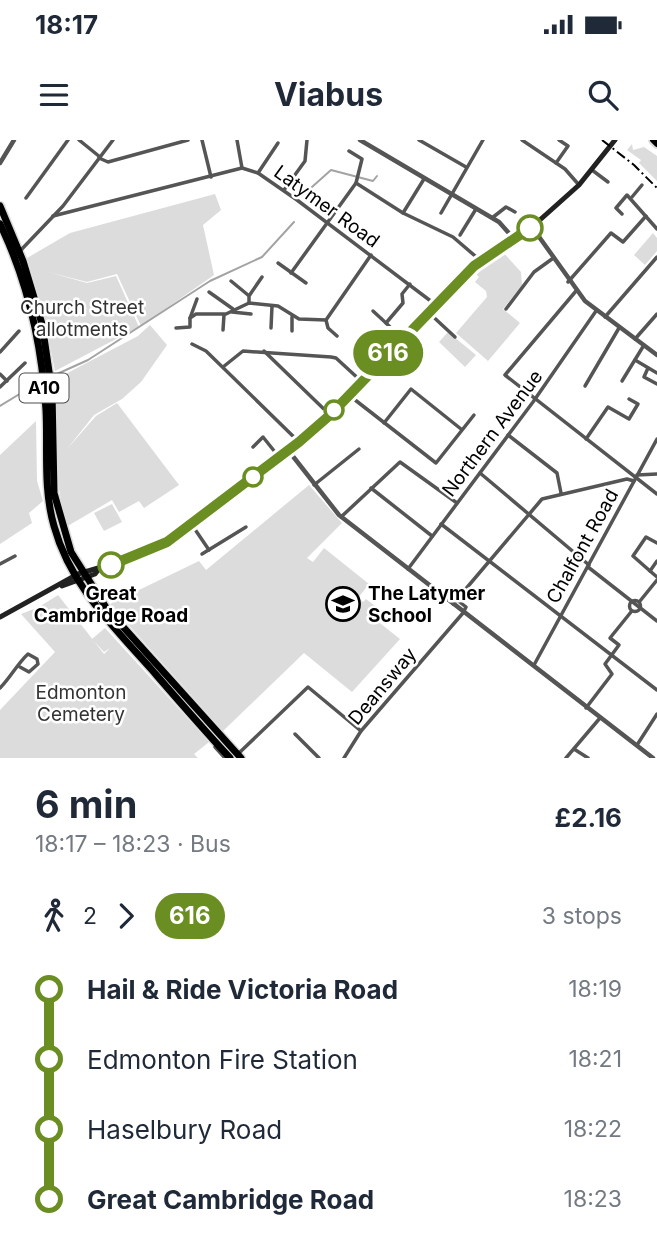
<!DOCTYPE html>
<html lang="en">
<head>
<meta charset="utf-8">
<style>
	body { margin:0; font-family:Inter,sans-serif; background:#f6f6f7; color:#1f2937; height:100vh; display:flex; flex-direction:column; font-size:26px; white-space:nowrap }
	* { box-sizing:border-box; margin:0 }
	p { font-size:23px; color:#747a83 }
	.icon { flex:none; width:38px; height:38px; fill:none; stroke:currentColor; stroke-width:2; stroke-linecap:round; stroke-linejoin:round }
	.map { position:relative; height:618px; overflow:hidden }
	.panel { display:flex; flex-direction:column; background:#fff; flex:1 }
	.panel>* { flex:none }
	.badge { padding:0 14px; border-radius:23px; font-size:24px; line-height:46px }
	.map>.badge { position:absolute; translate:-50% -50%; box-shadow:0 0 0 4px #fff }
	.legs { display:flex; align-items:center; gap:10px; height:77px; padding:0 35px; font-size:23px }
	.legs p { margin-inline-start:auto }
	.summary { display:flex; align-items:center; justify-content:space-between; height:119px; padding:0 35px }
	h1 { font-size:38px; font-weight:700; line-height:52px }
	ul { padding:0 35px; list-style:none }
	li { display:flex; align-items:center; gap:24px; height:70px; font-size:26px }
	li i { display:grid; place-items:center; width:10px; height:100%; margin:0 9px; background:currentColor }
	li i::after { content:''; width:18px; height:18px; margin:-9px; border:5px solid; border-radius:50%; background:#fff }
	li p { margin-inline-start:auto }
	li:first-child i { background:linear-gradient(#0000 50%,currentColor 0) }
	li:last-child i { background:linear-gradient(currentColor 50%,#0000 0) }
	.status { display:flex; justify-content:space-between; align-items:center; height:49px; padding:0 35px; background:#fff; direction:ltr }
	.status svg { height:19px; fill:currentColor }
	header { display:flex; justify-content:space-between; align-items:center; height:91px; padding:0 35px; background:#fff; font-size:32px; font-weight:700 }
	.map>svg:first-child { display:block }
	.green { fill:#dcdcdc }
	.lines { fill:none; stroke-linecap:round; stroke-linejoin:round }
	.stream { stroke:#a3a3a3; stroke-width:2 }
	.primary-casing { stroke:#dbdbdb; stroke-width:10 }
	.trunk-casing { stroke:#dbdbdb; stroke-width:10 }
	.minor { stroke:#555; stroke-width:3.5 }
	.tertiary { stroke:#555; stroke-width:4.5 }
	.secondary { stroke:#222; stroke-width:5 }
	.primary { stroke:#000; stroke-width:6 }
	.trunk { stroke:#000; stroke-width:7 }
	.rail { stroke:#000; stroke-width:2; stroke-dasharray:10 3.5 2 3.5; stroke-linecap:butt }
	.line-1-casing { stroke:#fff; stroke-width:16 }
	.line-1 { stroke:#6b8e23; stroke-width:10 }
	.stop-1-dot { fill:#fff; stroke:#6b8e23; stroke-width:3.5 }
	.labels { text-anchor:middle; stroke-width:5; stroke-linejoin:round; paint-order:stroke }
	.shield { fill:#fff; stroke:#4c4c4c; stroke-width:2 }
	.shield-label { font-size:18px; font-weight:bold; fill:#000 }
	.street-label { font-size:19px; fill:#000; stroke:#fff }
	.park-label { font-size:19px; fill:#333; stroke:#fff }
	.stop-label { font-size:19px; font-weight:bold; fill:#000; stroke:#fff }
	.poi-label { font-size:19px; font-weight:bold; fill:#000; stroke:#fff; text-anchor:start }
</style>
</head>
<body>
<div class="status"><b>18:17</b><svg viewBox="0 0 49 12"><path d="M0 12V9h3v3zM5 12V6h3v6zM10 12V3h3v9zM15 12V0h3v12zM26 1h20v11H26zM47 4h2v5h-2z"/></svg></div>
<header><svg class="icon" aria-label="menu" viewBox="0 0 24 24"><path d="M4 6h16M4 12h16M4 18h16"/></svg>Viabus<svg class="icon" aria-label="search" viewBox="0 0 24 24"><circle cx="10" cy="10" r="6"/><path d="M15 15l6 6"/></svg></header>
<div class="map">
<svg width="657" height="618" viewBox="0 0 657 618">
	<rect width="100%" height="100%" fill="#fff"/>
	<g class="green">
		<path d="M632 4 633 10 644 7 657 16V41L639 23 641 20 627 10Z"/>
		<path d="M215 54 221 70 203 85 214 135 141 186 117 134 87 142 48 132 87 143 116 136 139 187 55 231 43 170 27 118 70 93Z"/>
		<path d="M653 93 657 98V111L645 125 634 115Z"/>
		<path d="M502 111 521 132 522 145 503 169 520 183 488 221 456 193 487 157 486 151 475 142 479 137 474 132Z"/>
		<path d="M150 185 167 205 141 242 122 259 94 275 67 309 96 276 117 263 179 345 144 368 139 361 119 372 112 360 66 387 58 344 56 239 138 196Z"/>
		<path d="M448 192 476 215 465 227 439 202Z"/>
		<path d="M36 281 37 341 43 361 29 373 32 383 0 404V315Z"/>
		<path d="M309 345 342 383 307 418 313 422 324 408 369 444 358 458 363 462 366 459 383 472 376 480 400 499 352 552 304 513 223 591 110 464 199 421 206 430Z"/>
		<path d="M112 364 122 382 104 391 94 373Z"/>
		<path d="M58 455 104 514 110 508 104 512 92 499 105 488 209 602 194 614 198 618H0V570L55 512 21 474 39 467Z"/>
	</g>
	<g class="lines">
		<g class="stream">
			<path d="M303 55 331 30 373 41 377 36"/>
			<path d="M57 234 88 220 210 141 262 117 294 82"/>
			<path d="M0 266 36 244"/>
		</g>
		<g class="primary-casing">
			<path id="primary" d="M653 0 657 4"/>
		</g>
		<g class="trunk-casing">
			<g id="trunk">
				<path d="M0 66 23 121 42 184 52 252 54 353 71 412 107 469 241 618"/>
				<path d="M0 84C28 142 42 206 46 270 48 309 43 348 54 386 70 445 113 486 152 530 178 560 203 589 230 618"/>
			</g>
		</g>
		<g class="minor">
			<path d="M79 0 100 17"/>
			<path d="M202 0 211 37"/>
			<path d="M237 0 242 28"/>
			<path d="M419 0 466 27"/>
			<path d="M522 0 565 29 579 45"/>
			<path d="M349 11 362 19 356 43 403 73 453 97 481 121"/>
			<path d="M99 18 108 22 188 0"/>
			<path d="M556 23 568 6 559 0"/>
			<path d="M592 30 608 42"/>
			<path d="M258 33 278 3"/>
			<path d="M284 50 305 21 307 0"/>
			<path d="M632 57 642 45"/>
			<path d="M26 58 68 0"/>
			<path d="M403 73 424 39"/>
			<path d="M441 73 483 0"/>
			<path d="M622 74 616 68 627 55 657 89"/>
			<path d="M53 76 242 28 258 33 297 60 436 165"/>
			<path d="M492 78 506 67 515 72"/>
			<path d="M460 95 476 69"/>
			<path d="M20 111 63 66 113 0"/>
			<path d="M278 123 306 143"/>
			<path d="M291 133 356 43"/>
			<path d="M231 141 248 155"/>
			<path d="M568 142 611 93 623 102 646 76"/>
			<path d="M576 151 505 235 657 354"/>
			<path d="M209 152 233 169"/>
			<path d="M249 163V156L262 137"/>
			<path d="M506 169 534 132 552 119"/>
			<path d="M373 171 386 183"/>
			<path d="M232 172 251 174"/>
			<path d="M428 172 455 197"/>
			<path d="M605 177 657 117"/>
			<path d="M190 178 197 159"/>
			<path d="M176 188 190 187V178L196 174H226L249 163 278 166 299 179 326 180"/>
			<path d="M271 188 272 166"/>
			<path d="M223 190 224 175"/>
			<path d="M292 191V177"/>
			<path d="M397 194 386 183 403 163 402 154 410 144"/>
			<path d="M337 196 328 188 326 180 371 115"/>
			<path d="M635 199 657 174"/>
			<path d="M192 204 206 211 299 302"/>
			<path d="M264 211 330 275"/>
			<path d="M0 212 19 191"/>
			<path d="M635 220 657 233"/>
			<path d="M223 227 243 211 331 217 336 218 361 241"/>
			<path d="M648 228 644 237 657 244"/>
			<path d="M0 234 7 241"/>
			<path d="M622 241 644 205"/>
			<path d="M585 246 619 188"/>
			<path d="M0 247 25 223"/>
			<path d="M350 256 436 323 474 275"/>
			<path d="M384 283 411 249 461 289"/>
			<path d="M508 295 557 333 561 353"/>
			<path d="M586 299 608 267 629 279 638 264 629 259"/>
			<path d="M253 307 263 297 279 317"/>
			<path d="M480 333 589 425"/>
			<path d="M637 335 657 334"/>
			<path d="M314 345 359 309"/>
			<path d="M371 348 432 396"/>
			<path d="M341 377 400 322 457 363"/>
			<path d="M441 384 657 550"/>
			<path d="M192 385 209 410"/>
			<path d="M657 403 646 397 633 416 650 431 657 421"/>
			<path d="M202 414 246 387"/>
			<path d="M0 424 15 416"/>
			<path d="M588 427 657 481"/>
			<path d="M408 429 533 262 596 171"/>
			<path d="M650 431 657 437"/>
			<circle cx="635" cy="466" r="5.5"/>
			<path d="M640 461 657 440"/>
			<path d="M453 464 542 359 627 339 634 341"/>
			<path d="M534 525 657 299"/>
			<path d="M0 548C10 538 18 523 28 514L37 519 38 524 29 532 20 527"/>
			<path d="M586 568 612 534 605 524 619 505 610 498 631 472"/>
			<path d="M295 594 319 618"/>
			<path d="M217 604 215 607 225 618"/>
			<path d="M637 605 657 574"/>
			<path d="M574 609 588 618"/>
			<path d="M239 613 308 547 361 591"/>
			<path d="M344 618 361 591 463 473 466 467 447 452 443 455"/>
			<path d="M566 618 600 578"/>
		</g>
		<g class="tertiary">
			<path d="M360 0 499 82 514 99"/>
			<path d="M0 23 14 0"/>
			<path d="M532 87 585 161 657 215"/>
			<path d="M288 310 339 375 653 618"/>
		</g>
		<g class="secondary">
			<path d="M62 446 95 434 99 429"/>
			<path d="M0 477 78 434 132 418 167 402 299 302 330 275 474 126 532 87 579 45 615 0"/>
		</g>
		<use href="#primary" class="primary"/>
		<use href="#trunk" class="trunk"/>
		<path class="rail" d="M602 0 634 25 657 48"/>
	</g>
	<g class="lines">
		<g class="line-1-casing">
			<path id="line-1" d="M111 425 167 402 299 302 330 275 474 126 530 88"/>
		</g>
		<use href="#line-1" class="line-1"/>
	</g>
	<defs>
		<g id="school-ring" transform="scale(1.75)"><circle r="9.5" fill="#fff" stroke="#000" stroke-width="1.5"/><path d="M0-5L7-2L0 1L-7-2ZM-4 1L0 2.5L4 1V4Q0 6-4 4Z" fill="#000"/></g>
	</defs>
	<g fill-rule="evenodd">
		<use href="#school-ring" x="343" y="464"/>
	</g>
	<g class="stop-1-dot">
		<circle cx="530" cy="88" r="12"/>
		<circle cx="334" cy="270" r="9"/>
		<circle cx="253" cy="337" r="9"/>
		<circle cx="111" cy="425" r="12"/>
	</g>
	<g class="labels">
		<rect class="shield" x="19.5" y="233.5" width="49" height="29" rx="5"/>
		<g class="shield-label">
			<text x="44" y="254">A10</text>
		</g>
		<g class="street-label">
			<text transform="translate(327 66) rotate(36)" y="7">Latymer Road</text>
			<text transform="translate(492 293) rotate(-53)" y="7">Northern Avenue</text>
			<text transform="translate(582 406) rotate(-61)" y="7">Chalfont Road</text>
			<text transform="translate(382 546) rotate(-50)" y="7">Deansway</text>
		</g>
		<g class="park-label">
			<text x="82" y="174">Church Street<tspan x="82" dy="22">allotments</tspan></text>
			<text x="81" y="559">Edmonton<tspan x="81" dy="22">Cemetery</tspan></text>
		</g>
		<g class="stop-label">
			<text x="111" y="460">Great<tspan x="111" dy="22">Cambridge Road</tspan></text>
		</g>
		<g class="poi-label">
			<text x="368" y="460">The Latymer<tspan x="368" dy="22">School</tspan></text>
		</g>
	</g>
</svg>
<b class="badge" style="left:388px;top:213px;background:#6b8e23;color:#fff">616</b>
</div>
<section class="panel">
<div class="summary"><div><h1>6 min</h1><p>18:17 – 18:23 · Bus</p></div><b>£2.16</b></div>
<div class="legs"><svg class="icon" aria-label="walk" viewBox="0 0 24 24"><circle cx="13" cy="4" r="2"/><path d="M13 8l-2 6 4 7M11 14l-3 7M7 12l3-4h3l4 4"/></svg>2<svg class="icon" aria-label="forward" viewBox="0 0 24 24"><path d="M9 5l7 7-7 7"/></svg><b class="badge" style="background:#6b8e23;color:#fff">616</b><p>3 stops</p></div>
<ul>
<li><i style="color:#6b8e23"></i><b>Hail &amp; Ride Victoria Road</b><p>18:19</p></li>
<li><i style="color:#6b8e23"></i><span>Edmonton Fire Station</span><p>18:21</p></li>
<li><i style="color:#6b8e23"></i><span>Haselbury Road</span><p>18:22</p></li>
<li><i style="color:#6b8e23"></i><b>Great Cambridge Road</b><p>18:23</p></li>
</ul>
</section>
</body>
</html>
